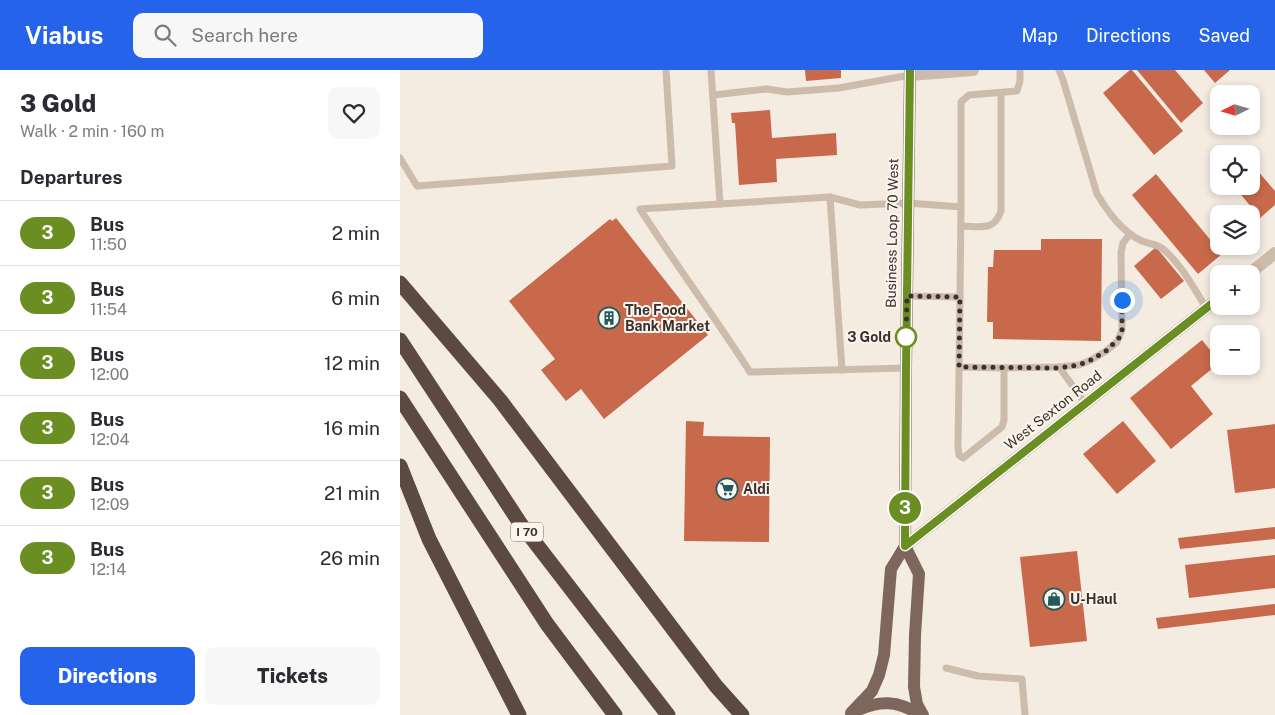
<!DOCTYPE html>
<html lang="en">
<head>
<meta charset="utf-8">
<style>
	body { margin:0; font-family:"Public Sans",sans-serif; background:#f7f7f7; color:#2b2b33; height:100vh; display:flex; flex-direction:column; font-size:19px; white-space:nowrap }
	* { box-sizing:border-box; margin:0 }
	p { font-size:16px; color:#7c7c81 }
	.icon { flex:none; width:28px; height:28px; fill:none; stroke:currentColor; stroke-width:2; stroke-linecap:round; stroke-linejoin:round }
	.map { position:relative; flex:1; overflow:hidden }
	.panel { display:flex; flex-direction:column; background:#fff; width:400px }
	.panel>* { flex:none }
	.badge { padding:0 10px; border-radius:16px; font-size:18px; line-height:32px }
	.needle { width:32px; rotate:265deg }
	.tools { position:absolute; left:810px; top:15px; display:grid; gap:10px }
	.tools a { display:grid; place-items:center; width:50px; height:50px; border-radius:10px; background:#fff; box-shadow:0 2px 8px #0003; font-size:25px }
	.you { position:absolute; width:25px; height:25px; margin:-12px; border:4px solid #fff; border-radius:50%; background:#1a73e8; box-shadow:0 0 0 8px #1a73e833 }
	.map>.badge { position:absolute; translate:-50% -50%; box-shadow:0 0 0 2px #fff }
	h2 { padding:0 20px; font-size:19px; line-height:45px }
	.round { display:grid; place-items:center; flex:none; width:52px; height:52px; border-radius:10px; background:#f7f7f7 }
	.overview { display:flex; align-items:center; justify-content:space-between; height:85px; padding:0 20px }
	h1 { font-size:24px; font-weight:800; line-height:38px }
	.cta { display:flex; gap:10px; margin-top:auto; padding:10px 20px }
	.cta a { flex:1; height:58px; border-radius:10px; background:#2563eb; color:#fff; font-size:20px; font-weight:800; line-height:58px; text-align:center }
	.cta a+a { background:#f7f7f7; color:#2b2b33 }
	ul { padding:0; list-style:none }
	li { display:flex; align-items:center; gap:15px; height:65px; padding:0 20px; border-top:1px solid #e1e1e2 }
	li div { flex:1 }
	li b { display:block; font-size:19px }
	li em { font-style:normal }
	li .badge { min-width:55px; font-weight:700; text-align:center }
	header { display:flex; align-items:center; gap:30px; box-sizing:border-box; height:70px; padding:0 25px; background:#2563eb; color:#fff }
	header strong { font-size:24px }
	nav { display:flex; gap:28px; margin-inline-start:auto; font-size:18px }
	.search { width:350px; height:45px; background:#f7f7f7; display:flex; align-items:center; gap:12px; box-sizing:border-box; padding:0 18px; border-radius:10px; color:#7c7c81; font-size:19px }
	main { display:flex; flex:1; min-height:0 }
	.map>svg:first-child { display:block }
	.building { fill:#c8694b }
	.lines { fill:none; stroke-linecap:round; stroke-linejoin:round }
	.service { stroke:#cdbbac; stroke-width:7 }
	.minor { stroke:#cdbbac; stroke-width:12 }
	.primary { stroke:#7d675c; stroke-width:12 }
	.motorway { stroke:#5c4a42; stroke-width:15 }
	.line-casing { stroke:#fff; stroke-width:11 }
	.line { stroke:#6b8e23; stroke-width:8 }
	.walk { stroke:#3b302b; stroke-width:5; stroke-dasharray:0 9 }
	.stop-dot { fill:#fff; stroke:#6b8e23; stroke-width:2.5 }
	.labels { text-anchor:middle; stroke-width:4; stroke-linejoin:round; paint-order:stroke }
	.shield { fill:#fbf5ee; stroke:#756b66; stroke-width:1 }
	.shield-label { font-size:12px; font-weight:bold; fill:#3b302b }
	.street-label { font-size:14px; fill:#3b302b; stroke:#fbf5ee }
	.poi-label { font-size:14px; font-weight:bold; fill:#3b302b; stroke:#fbf5ee; text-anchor:start }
	.stop-label { font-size:14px; font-weight:bold; fill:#3b302b; stroke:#fbf5ee; text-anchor:end }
</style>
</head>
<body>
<header>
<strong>Viabus</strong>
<div class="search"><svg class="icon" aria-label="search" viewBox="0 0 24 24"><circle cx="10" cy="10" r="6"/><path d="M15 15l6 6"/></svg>Search here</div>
<nav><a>Map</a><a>Directions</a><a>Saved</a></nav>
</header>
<main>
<section class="panel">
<div class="overview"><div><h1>3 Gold</h1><p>Walk · 2 min · 160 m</p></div><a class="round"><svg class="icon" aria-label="heart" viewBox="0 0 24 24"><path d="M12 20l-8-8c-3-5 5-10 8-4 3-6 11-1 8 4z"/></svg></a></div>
<h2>Departures</h2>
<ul>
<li><span class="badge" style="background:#6b8e23;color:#fff">3</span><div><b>Bus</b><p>11:50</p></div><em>2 min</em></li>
<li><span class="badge" style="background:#6b8e23;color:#fff">3</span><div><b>Bus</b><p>11:54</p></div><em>6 min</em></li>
<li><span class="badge" style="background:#6b8e23;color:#fff">3</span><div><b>Bus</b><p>12:00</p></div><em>12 min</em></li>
<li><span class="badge" style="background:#6b8e23;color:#fff">3</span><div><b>Bus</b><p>12:04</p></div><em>16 min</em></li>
<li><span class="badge" style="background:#6b8e23;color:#fff">3</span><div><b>Bus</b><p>12:09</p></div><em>21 min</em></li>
<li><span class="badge" style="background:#6b8e23;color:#fff">3</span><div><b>Bus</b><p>12:14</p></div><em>26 min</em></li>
</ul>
<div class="cta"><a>Directions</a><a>Tickets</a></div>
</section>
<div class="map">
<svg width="875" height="645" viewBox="0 0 875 645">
	<rect width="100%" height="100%" fill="#f4ebe1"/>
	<g class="building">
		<path d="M405 0H441V8L406 11Z"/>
		<path d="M730 0H732L783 61 754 85 703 23Z"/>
		<path d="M737 0H775L803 33 781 53Z"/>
		<path d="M804 0H830L815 13Z"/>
		<path d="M370 40 372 68 436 63 437 85 376 89 377 112 339 115 335 53H332L331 43Z"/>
		<path d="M851 93 875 121V135L860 148 834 116H851Z"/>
		<path d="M756 104 822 184 798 204 732 125Z"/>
		<path d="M216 148 308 265 204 349 181 319 166 331 141 300 155 289 109 231 210 149 212 151Z"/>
		<path d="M641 169H702L701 271 593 269V252H587L588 197H593L594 180H641Z"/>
		<path d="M756 177 784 211 761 229 734 196Z"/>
		<path d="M802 270 819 291V293L791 316 813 344 771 379 730 328Z"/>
		<path d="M286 351 304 352 303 366 370 367 369 472 284 471Z"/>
		<path d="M723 351 756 391 717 424 683 384Z"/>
		<path d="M875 354V418L835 423 827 360Z"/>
		<path d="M875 457V469L780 479 778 468Z"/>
		<path d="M677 481 687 571 630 577 620 487Z"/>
		<path d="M875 485V518L789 528 785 495Z"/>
		<path d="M875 534V545L758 559 756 548Z"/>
	</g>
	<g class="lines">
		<g class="service">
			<path d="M311 0 320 134"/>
			<path d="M659 0 663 10 697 124C708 142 722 162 742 171 749 174 757 174 763 179 780 193 795 219 806 238"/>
			<path d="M313 25 367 19 387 22 439 18 510 5"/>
			<path d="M0 88 17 116 272 96 266 0"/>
			<path d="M430 127 442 300"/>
			<path d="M561 137V32L569 25 617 21 620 11V0"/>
			<path d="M561 156C580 156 594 162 601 141V23"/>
			<path d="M559 297 604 298V350L602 357 563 388 559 385 558 377 560 227"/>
			<path d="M659 297 685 333"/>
			<path d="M506 298 350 302C315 247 275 194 240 139L430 127 460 135 508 133 561 137 560 227 507 226"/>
			<path d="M604 298 659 297 679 295 691 290 706 281 717 272 722 260 721 182 723 173 730 164"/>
			<path d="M546 598 578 606 622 609 625 645"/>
		</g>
		<g class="minor">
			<path d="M510 5 573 0"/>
			<path d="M849 204 875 183"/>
			<path d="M505 476 819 228"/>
		</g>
		<g class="primary">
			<path d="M510 0 506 298 505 476 519 504 515 565 514 617 517 634 523 645"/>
			<path d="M456 641C479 630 498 630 520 645"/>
			<path d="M451 643 472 621 479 605 484 585 491 499 505 476"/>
		</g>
		<g class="motorway">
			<path d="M0 213 100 330 316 616 342 645"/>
			<path d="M0 270 120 453 268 645"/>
			<path d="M0 328 147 554 215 645"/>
			<path d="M0 396 29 469 119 645"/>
		</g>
	</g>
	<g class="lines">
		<g class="line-casing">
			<path id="line" d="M510 0 506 298 505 476 819 228"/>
		</g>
		<use href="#line" class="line"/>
		<path class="walk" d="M506 267 507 226 560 227 559 297 659 298 679 295 691 290 706 281 720 267 722 260V230"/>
	</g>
	<defs>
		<g id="building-ring" transform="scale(1.125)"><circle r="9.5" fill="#fbf5ee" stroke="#1f5a5e" stroke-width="1.5"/><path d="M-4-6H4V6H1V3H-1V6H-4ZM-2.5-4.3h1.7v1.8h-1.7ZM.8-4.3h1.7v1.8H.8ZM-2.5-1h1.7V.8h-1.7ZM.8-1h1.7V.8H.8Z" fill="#1f5a5e"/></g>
		<g id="supermarket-ring" transform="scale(1.125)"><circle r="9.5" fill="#fbf5ee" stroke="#1f5a5e" stroke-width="1.5"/><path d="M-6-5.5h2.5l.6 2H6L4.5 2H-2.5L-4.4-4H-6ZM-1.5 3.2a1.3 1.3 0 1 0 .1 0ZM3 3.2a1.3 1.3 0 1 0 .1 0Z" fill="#1f5a5e"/></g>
		<g id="shop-ring" transform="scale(1.125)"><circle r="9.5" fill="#fbf5ee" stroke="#1f5a5e" stroke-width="1.5"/><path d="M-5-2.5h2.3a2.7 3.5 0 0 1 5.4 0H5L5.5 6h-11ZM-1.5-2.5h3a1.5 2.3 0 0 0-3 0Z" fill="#1f5a5e"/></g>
	</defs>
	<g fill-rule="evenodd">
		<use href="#building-ring" x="209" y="248"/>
		<use href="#supermarket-ring" x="327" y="419"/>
		<use href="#shop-ring" x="654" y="529"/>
	</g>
	<circle class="stop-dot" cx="506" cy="267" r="10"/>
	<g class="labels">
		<rect class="shield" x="111" y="452.5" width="32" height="19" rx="4"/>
		<g class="shield-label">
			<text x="127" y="466">I 70</text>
		</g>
		<g class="street-label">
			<text transform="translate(492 163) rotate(-89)" y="5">Business Loop 70 West</text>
			<text transform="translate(653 340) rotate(-38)" y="5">West Sexton Road</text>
		</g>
		<g class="poi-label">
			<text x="225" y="245">The Food<tspan x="225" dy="16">Bank Market</tspan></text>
			<text x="343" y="424">Aldi</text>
			<text x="670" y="534">U-Haul</text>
		</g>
		<g class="stop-label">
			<text x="491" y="272">3 Gold</text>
		</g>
	</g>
</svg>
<div class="tools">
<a><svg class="needle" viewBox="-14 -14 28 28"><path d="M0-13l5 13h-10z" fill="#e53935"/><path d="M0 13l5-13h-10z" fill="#7c7c81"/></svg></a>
<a><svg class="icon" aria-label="locate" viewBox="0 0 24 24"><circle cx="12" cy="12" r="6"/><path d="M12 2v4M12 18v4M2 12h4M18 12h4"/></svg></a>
<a><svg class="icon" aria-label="layers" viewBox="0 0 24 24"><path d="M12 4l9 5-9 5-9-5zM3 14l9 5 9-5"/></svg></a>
<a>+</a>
<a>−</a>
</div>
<div class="you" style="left:722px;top:230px"></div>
<b class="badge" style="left:505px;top:438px;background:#6b8e23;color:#fff">3</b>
</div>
</main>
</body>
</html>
